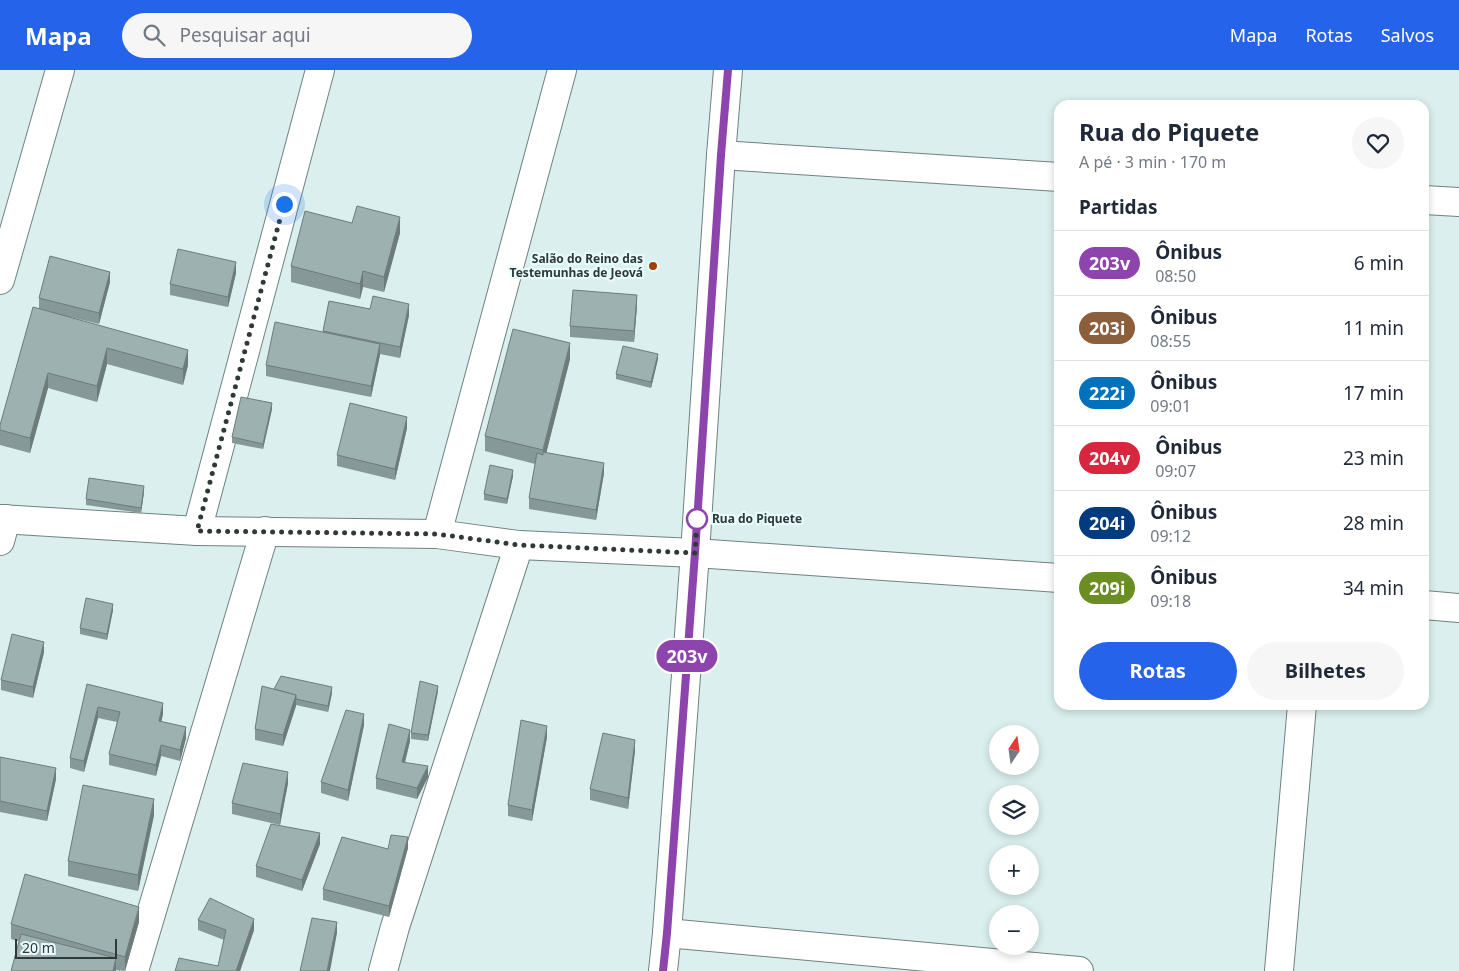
<!DOCTYPE html>
<html lang="pt">
<head>
<meta charset="utf-8">
<style>
	body { margin:0; font-family:"Noto Sans",sans-serif; background:#f6f6f7; color:#1f2937; height:100vh; display:flex; flex-direction:column; font-size:19px; white-space:nowrap }
	* { box-sizing:border-box; margin:0 }
	p { font-size:16px; color:#747a83 }
	.icon { flex:none; width:28px; height:28px; fill:none; stroke:currentColor; stroke-width:2; stroke-linecap:round; stroke-linejoin:round }
	.map { position:relative; flex:1; overflow:hidden }
	.side { position:absolute; left:1054px; top:30px; width:375px; height:610px; display:flex; flex-direction:column; background:#fff; border-radius:15px; box-shadow:0 2px 8px #0003 }
	.side>* { flex:none }
	.badge { padding:0 10px; border-radius:16px; font-size:18px; line-height:32px }
	.needle { width:32px; rotate:13deg }
	.controls { position:absolute; left:989px; top:655px; display:grid; gap:10px }
	.controls a { display:grid; place-items:center; width:50px; height:50px; border-radius:50%; background:#fff; box-shadow:0 2px 8px #0003; font-size:25px }
	.scale { position:absolute; left:15px; bottom:12px; width:102px; box-sizing:border-box; padding-left:5px; border:2px solid #303838; border-top:0; font-size:14px; line-height:18px; white-space:nowrap; color:#303838; -webkit-text-stroke:4px #e7fcfc; paint-order:stroke }
	.you { position:absolute; width:25px; height:25px; margin:-12px; border:4px solid #fff; border-radius:50%; background:#1a73e8; box-shadow:0 0 0 8px #1a73e833 }
	.map>.badge { position:absolute; translate:-50% -50%; box-shadow:0 0 0 2px #fff }
	h2 { padding:0 25px; font-size:19px; line-height:45px }
	.round { display:grid; place-items:center; flex:none; width:52px; height:52px; border-radius:26px; background:#f6f6f7 }
	.overview { display:flex; align-items:center; justify-content:space-between; height:85px; padding:0 25px }
	h1 { font-size:24px; font-weight:700; line-height:38px }
	.button { display:flex; gap:10px; margin-top:auto; padding:10px 25px }
	.button a { flex:1; height:58px; border-radius:30px; background:#2563eb; color:#fff; font-size:20px; font-weight:700; line-height:58px; text-align:center }
	.button a+a { background:#f6f6f7; color:#1f2937 }
	ul { padding:0; list-style:none }
	li { display:flex; align-items:center; gap:15px; height:65px; padding:0 25px; border-top:1px solid #e0e1e3 }
	li div { flex:1 }
	li b { display:block; font-size:19px }
	li em { font-style:normal }
	li .badge { min-width:55px; font-weight:700; text-align:center }
	header { display:flex; align-items:center; gap:30px; box-sizing:border-box; height:70px; padding:0 25px; background:#2563eb; color:#fff }
	header strong { font-size:24px }
	nav { display:flex; gap:28px; margin-inline-start:auto; font-size:18px }
	.search { width:350px; height:45px; background:#f6f6f7; display:flex; align-items:center; gap:12px; box-sizing:border-box; padding:0 18px; border-radius:28px; color:#747a83; font-size:19px }
	.map>svg:first-child { display:block }
	.lines { fill:none; stroke-linecap:round; stroke-linejoin:round }
	.minor-casing { stroke:#6f8281; stroke-width:30 }
	.minor { stroke:#fff; stroke-width:28 }
	.wall { fill:#869897 }
	.shaded-wall { fill:#6d7c7b }
	.building { fill:#9cb1b0; stroke:#6d7c7b }
	.line-casing { stroke:#fff; stroke-width:11 }
	.line { stroke:#8e44ad; stroke-width:8 }
	.walk { stroke:#303838; stroke-width:5; stroke-dasharray:0 9 }
	.poi-dot { fill:#a24000; stroke:#e7fcfc; stroke-width:2 }
	.stop-dot { fill:#fff; stroke:#8e44ad; stroke-width:2.5 }
	.labels { text-anchor:middle; stroke-width:4.5; stroke-linejoin:round; paint-order:stroke }
	.poi-label { font-size:12px; font-weight:bold; fill:#303838; stroke:#e7fcfc; text-anchor:end }
	.stop-label { font-size:12px; font-weight:bold; fill:#303838; stroke:#e7fcfc; text-anchor:start }
</style>
</head>
<body>
<header>
<strong>Mapa</strong>
<div class="search"><svg class="icon" aria-label="search" viewBox="0 0 24 24"><circle cx="10" cy="10" r="6"/><path d="M15 15l6 6"/></svg>Pesquisar aqui</div>
<nav><a>Mapa</a><a>Rotas</a><a>Salvos</a></nav>
</header>
<div class="map">
<svg width="1459" height="901" viewBox="0 0 1459 901">
	<rect width="100%" height="100%" fill="#daefee"/>
	<g class="lines">
		<g class="minor-casing">
			<g id="minor">
				<path d="M721 85 1059 107"/>
				<path d="M1424 130 1459 132"/>
				<path d="M0 210 60 0"/>
				<path d="M0 449 197 461 437 464 519 475 695 483 1059 508"/>
				<path d="M197 461 320 0"/>
				<path d="M437 464 562 0"/>
				<path d="M0 471 6 449"/>
				<path d="M1424 535 1459 538"/>
				<path d="M667 863 1079 901"/>
				<path d="M134 901 265 461"/>
				<path d="M383 901 395 857 519 475"/>
				<path d="M663 901 667 863 695 483 721 85 728 0"/>
				<path d="M1279 901 1302 635"/>
			</g>
		</g>
		<use href="#minor" class="minor"/>
	</g>
	<g class="wall">
		<path d="M352 153 400 163 384 222 363 217 360 229 291 212V196Z"/>
		<path d="M236 203 228 237 170 225V214Z"/>
		<path d="M110 212 99 254 66 246 188 295 183 315 107 294 97 332 48 318 30 383 0 375V355L39 238V228Z"/>
		<path d="M329 231 370 239 409 245 400 288 380 284 371 327 266 306V295L323 262Z"/>
		<path d="M637 236 634 272 570 267V256Z"/>
		<path d="M570 289 546 383 604 403 596 450 529 439V428L535 394 485 381V366Z"/>
		<path d="M658 289 651 318 616 309V304Z"/>
		<path d="M272 339 263 379 232 373V367Z"/>
		<path d="M407 358 395 410 337 396V385Z"/>
		<path d="M513 406 507 434 484 430V424Z"/>
		<path d="M144 422 141 443 86 435V429Z"/>
		<path d="M113 540 107 570 80 564V558Z"/>
		<path d="M44 582 33 628 1 620V610Z"/>
		<path d="M87 614 163 644 161 652 186 668 180 691 161 686 156 706 109 695V684L117 652 98 648 84 702 70 698V688Z"/>
		<path d="M274 619 332 623 328 642 296 635 283 676 255 670V659Z"/>
		<path d="M438 621 428 671 411 669V663Z"/>
		<path d="M364 655 348 731 321 723V712Z"/>
		<path d="M547 667 532 751 508 746V735Z"/>
		<path d="M410 671 405 693 428 707 417 729 376 719V708Z"/>
		<path d="M635 681 628 739 590 730V719Z"/>
		<path d="M0 687 56 709 47 751 0 742Z"/>
		<path d="M288 713 280 755 232 744V733Z"/>
		<path d="M154 745 138 821 68 806V791Z"/>
		<path d="M320 774 302 821 256 807V796Z"/>
		<path d="M408 778 389 847 323 830V819L388 779Z"/>
		<path d="M198 850 254 860 240 901H175L218 896 224 870 198 860Z"/>
		<path d="M139 852 125 901 116 900V901L11 869V854Z"/>
	</g>
	<g class="shaded-wall">
		<path d="M400 147V163L384 222V207Z"/>
		<path d="M236 192V203L228 237V227Z"/>
		<path d="M363 201V217L360 229V214Z"/>
		<path d="M110 202V212L99 254V243Z"/>
		<path d="M637 225V236L634 272V261Z"/>
		<path d="M409 234V245L400 288V277Z"/>
		<path d="M570 273V289L543 396V380Z"/>
		<path d="M380 274V285L371 327V316Z"/>
		<path d="M107 278V294L97 332V316Z"/>
		<path d="M188 280V295L183 315V299Z"/>
		<path d="M658 284V289L651 318V312Z"/>
		<path d="M48 303V318L30 383V368Z"/>
		<path d="M272 333V339L263 379V374Z"/>
		<path d="M407 347V358L395 410V399Z"/>
		<path d="M604 393V403L596 450V440Z"/>
		<path d="M513 400V406L507 434V429Z"/>
		<path d="M144 416V422L141 443V438Z"/>
		<path d="M113 534V540L107 570V564Z"/>
		<path d="M44 572V582L33 628V617Z"/>
		<path d="M438 616V621L428 671V665Z"/>
		<path d="M332 617V623L328 642V636Z"/>
		<path d="M296 625V636L283 676V665Z"/>
		<path d="M163 633V644L159 662V651Z"/>
		<path d="M98 637V648L84 702V691Z"/>
		<path d="M364 644V655L348 731V720Z"/>
		<path d="M547 656V667L532 751V740Z"/>
		<path d="M186 657V668L180 691V680Z"/>
		<path d="M410 660V671L402 703V692Z"/>
		<path d="M635 670V681L628 739V728Z"/>
		<path d="M161 675V686L156 706V695Z"/>
		<path d="M428 696V707L417 729V718Z"/>
		<path d="M56 698V709L47 751V741Z"/>
		<path d="M288 702V713L280 755V744Z"/>
		<path d="M154 729V745L138 821V805Z"/>
		<path d="M320 763V774L302 821V810Z"/>
		<path d="M408 767V778L389 847V836Z"/>
		<path d="M139 837V852L125 901V887Z"/>
		<path d="M254 849V860L240 901H236Z"/>
		<path d="M337 852V863L330 901H327Z"/>
		<path d="M116 888V901H113Z"/>
	</g>
	<g class="building">
		<path d="M357 136 400 147 384 207 363 201 360 214 291 196 305 141 352 153Z"/>
		<path d="M178 179 236 192 228 227 170 214Z"/>
		<path d="M50 186 110 202 99 243 39 228Z"/>
		<path d="M573 220 637 225 634 261 570 256Z"/>
		<path d="M373 226 409 234 400 277 323 261 329 231 370 239Z"/>
		<path d="M33 237 188 280 183 299 107 278 97 316 48 303 30 368 0 360V355Z"/>
		<path d="M275 252 380 274 371 316 266 295Z"/>
		<path d="M513 259 570 273 543 380 485 366Z"/>
		<path d="M623 276 658 284 651 312 616 304Z"/>
		<path d="M241 327 272 333 263 374 232 367Z"/>
		<path d="M350 333 407 347 395 399 337 385Z"/>
		<path d="M543 382 604 393 596 440 529 428 537 383 543 385Z"/>
		<path d="M490 395 513 400 507 429 484 424Z"/>
		<path d="M89 408 144 416 141 438 86 429Z"/>
		<path d="M86 528 113 534 107 564 80 558Z"/>
		<path d="M12 564 44 572 33 617 1 610Z"/>
		<path d="M281 606 332 617 328 636 296 629V625L274 619Z"/>
		<path d="M420 611 438 616 428 665 411 663Z"/>
		<path d="M87 614 163 633 159 651 186 657 180 680 161 675 156 695 109 684 120 642 98 637 84 691 70 688Z"/>
		<path d="M262 616 296 625 283 665 255 659Z"/>
		<path d="M346 640 364 644 348 720 321 712Z"/>
		<path d="M521 650 547 656 532 740 508 735Z"/>
		<path d="M389 654 410 660 402 692 428 696 417 718 376 708Z"/>
		<path d="M603 663 635 670 628 728 590 719Z"/>
		<path d="M0 687 56 698 47 741 0 731Z"/>
		<path d="M243 693 288 702 280 744 232 733Z"/>
		<path d="M83 715 154 729 138 805 68 791Z"/>
		<path d="M271 754 320 763 302 810 256 796Z"/>
		<path d="M391 765 408 767 389 836 323 819 342 767 388 779Z"/>
		<path d="M25 804 139 837 125 887 11 854Z"/>
		<path d="M210 828 254 849 236 901H175L179 888 218 896 226 860 198 850Z"/>
		<path d="M312 848 337 852 327 901H300Z"/>
		<path d="M21 864 116 888 113 901H11Z"/>
	</g>
	<g class="lines">
		<g class="line-casing">
			<path id="line" d="M663 901 667 863 695 483 721 85 728 0"/>
		</g>
		<use href="#line" class="line"/>
		<path class="walk" d="M284 134 197 461 437 464 519 475 695 483 697 449"/>
	</g>
	<circle class="poi-dot" cx="653" cy="196" r="5"/>
	<circle class="stop-dot" cx="697" cy="449" r="10"/>
	<g class="labels">
		<g class="poi-label">
			<text x="643" y="193">Salão do Reino das<tspan x="643" dy="14">Testemunhas de Jeová</tspan></text>
		</g>
		<g class="stop-label">
			<text x="712" y="453">Rua do Piquete</text>
		</g>
	</g>
</svg>
<div class="controls">
<a><svg class="needle" viewBox="-14 -14 28 28"><path d="M0-13l5 13h-10z" fill="#e53935"/><path d="M0 13l5-13h-10z" fill="#747a83"/></svg></a>
<a><svg class="icon" aria-label="layers" viewBox="0 0 24 24"><path d="M12 4l9 5-9 5-9-5zM3 14l9 5 9-5"/></svg></a>
<a>+</a>
<a>−</a>
</div>
<div class="scale">20 m</div>
<div class="you" style="left:284px;top:134px"></div>
<b class="badge" style="left:687px;top:586px;background:#8e44ad;color:#fff">203v</b>
<section class="side">
<div class="overview"><div><h1>Rua do Piquete</h1><p>A pé · 3 min · 170 m</p></div><a class="round"><svg class="icon" aria-label="heart" viewBox="0 0 24 24"><path d="M12 20l-8-8c-3-5 5-10 8-4 3-6 11-1 8 4z"/></svg></a></div>
<h2>Partidas</h2>
<ul>
<li><span class="badge" style="background:#8e44ad;color:#fff">203v</span><div><b>Ônibus</b><p>08:50</p></div><em>6 min</em></li>
<li><span class="badge" style="background:#8b5e3c;color:#fff">203i</span><div><b>Ônibus</b><p>08:55</p></div><em>11 min</em></li>
<li><span class="badge" style="background:#0072bc;color:#fff">222i</span><div><b>Ônibus</b><p>09:01</p></div><em>17 min</em></li>
<li><span class="badge" style="background:#d7263d;color:#fff">204v</span><div><b>Ônibus</b><p>09:07</p></div><em>23 min</em></li>
<li><span class="badge" style="background:#003b80;color:#fff">204i</span><div><b>Ônibus</b><p>09:12</p></div><em>28 min</em></li>
<li><span class="badge" style="background:#6b8e23;color:#fff">209i</span><div><b>Ônibus</b><p>09:18</p></div><em>34 min</em></li>
</ul>
<div class="button"><a>Rotas</a><a>Bilhetes</a></div>
</section>
</div>
</body>
</html>
